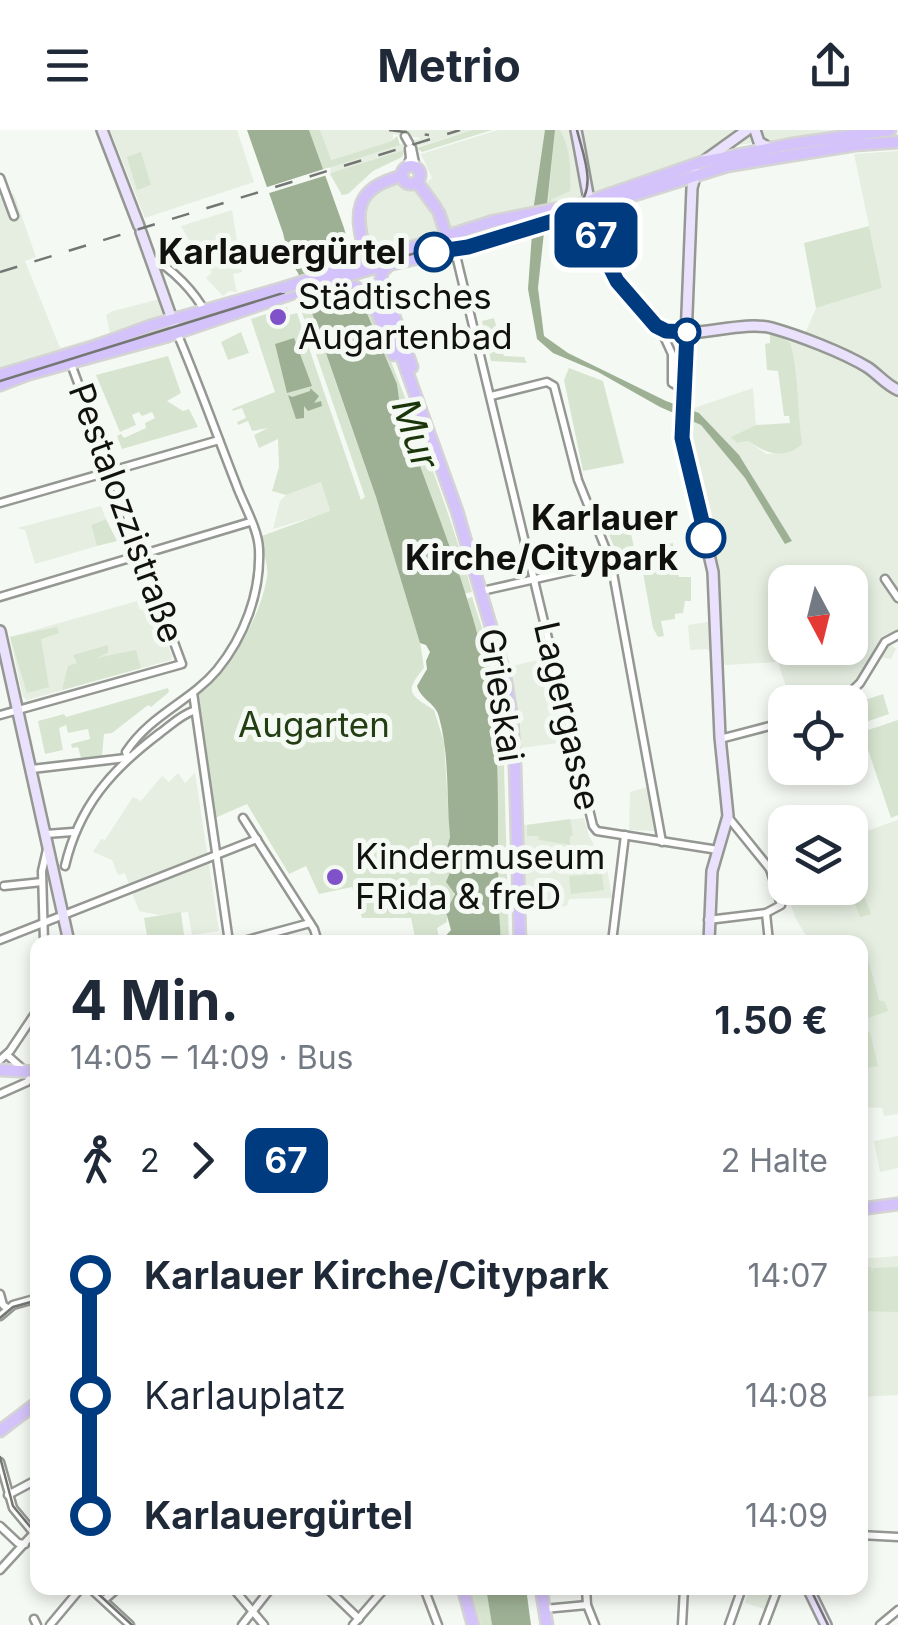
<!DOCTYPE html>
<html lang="de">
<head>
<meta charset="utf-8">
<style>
	body { margin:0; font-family:Inter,sans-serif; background:#f2f2f3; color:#1f2937; height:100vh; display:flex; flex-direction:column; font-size:38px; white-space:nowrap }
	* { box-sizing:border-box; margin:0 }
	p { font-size:32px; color:#747a83 }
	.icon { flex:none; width:55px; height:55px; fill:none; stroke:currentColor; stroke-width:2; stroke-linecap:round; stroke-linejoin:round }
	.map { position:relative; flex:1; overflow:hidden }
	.panel { position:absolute; left:30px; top:805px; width:838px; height:660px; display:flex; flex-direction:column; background:#fff; border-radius:20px; box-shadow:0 5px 15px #0003 }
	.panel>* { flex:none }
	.badge { padding:0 20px; border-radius:15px; font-size:35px; line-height:65px }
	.needle { width:65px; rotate:173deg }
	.buttons { position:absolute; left:768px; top:435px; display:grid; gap:20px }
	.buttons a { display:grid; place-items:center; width:100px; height:100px; border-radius:20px; background:#fff; box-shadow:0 5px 15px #0003; font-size:50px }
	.map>.badge { position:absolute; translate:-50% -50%; box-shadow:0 0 0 5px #fff }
	.legs { display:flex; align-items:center; gap:15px; height:110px; padding:0 40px; font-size:32px }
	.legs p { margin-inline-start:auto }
	.overview { display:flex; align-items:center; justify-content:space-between; height:170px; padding:0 40px }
	h1 { font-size:55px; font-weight:700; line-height:75px }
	ul { padding:0 40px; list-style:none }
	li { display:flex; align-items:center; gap:35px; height:120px; font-size:38px }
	li i { display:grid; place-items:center; width:15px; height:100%; margin:0 12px; background:currentColor }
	li i::after { content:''; width:25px; height:25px; margin:-12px; border:8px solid; border-radius:50%; background:#fff }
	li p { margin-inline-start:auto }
	li:first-child i { background:linear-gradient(#0000 50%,currentColor 0) }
	li:last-child i { background:linear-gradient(currentColor 50%,#0000 0) }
	header { display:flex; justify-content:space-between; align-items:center; height:130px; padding:0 40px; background:#fff; font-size:45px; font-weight:700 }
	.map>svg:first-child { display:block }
	.built { fill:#e5eee1; fill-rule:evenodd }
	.green { fill:#d7e5d0 }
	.water { fill:#9db094 }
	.pier { fill:#f5f9f3 }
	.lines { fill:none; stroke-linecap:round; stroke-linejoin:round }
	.street-casing { stroke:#949792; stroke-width:11 }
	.secondary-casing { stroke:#949792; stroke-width:14 }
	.primary-casing { stroke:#d4d4d4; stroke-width:15 }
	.street { stroke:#fff; stroke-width:6 }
	.secondary { stroke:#eae1fc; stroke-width:9 }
	.primary { stroke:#d4c3fa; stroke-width:10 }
	.tram { stroke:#747673; stroke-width:2.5 }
	.rail { stroke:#747673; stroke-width:2.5; stroke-dasharray:18 18; stroke-linecap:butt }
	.primary-bridge-casing { stroke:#d4d4d4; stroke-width:15; stroke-linecap:butt }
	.primary-bridge { stroke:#d4c3fa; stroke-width:10 }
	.line-1-casing { stroke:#fff; stroke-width:22 }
	.line-1 { stroke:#003b80; stroke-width:15 }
	.stop-1-dot { fill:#fff; stroke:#003b80; stroke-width:5 }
	.poi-dot { fill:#8052ca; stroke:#f5f9f3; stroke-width:4 }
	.labels { text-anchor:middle; stroke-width:10; stroke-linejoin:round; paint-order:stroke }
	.stop-label { font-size:35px; font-weight:bold; fill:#111210; stroke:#f5f9f3; text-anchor:end }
	.poi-label { font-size:35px; fill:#111210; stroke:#f5f9f3; text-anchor:start }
	.street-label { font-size:35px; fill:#111210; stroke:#f5f9f3 }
	.park-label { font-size:35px; fill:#243e14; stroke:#f5f9f3 }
	.water-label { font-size:38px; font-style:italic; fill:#1b350a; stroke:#f5f9f3 }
</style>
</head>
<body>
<header><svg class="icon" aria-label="menu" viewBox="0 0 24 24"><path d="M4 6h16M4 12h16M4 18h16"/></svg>Metrio<svg class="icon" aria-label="share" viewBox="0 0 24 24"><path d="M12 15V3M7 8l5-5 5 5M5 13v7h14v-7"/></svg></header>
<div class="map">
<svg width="898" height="1495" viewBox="0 0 898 1495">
	<rect width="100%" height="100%" fill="#f5f9f3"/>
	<g class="built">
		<path d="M110 0H237L254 52 145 88Z"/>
		<path d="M320 0H472L330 44 331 36 421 8 393 4V11L330 30Z"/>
		<path d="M498 0H841L725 17 664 44 602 63 371 125 364 99V81L370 67 381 58 401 54 416 60 432 48 421 24Z"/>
		<path d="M898 21V509L891 515 896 519 891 529 880 527 850 573 791 572 778 532 725 535 707 519 690 520 688 495 715 491 714 450 682 308 691 279 753 258 756 295 732 307 737 313 748 311 766 324 787 323 801 314 790 212 803 208 816 178 882 158 854 24ZM785 452H850V518H785Z"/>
		<path d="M14 64 36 127 25 131 60 218 110 203 106 185 113 181 164 168 175 197 0 250V68Z"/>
		<path d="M232 80 242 142 233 144 237 162 229 161 223 166 206 148 212 142 197 125 181 96Z"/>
		<path d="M321 352 330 382 273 399 280 371 286 365Z"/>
		<path d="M101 376 106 389 91 395 97 416 35 434 25 400 17 398Z"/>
		<path d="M137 471 140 480 153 476 172 526 171 530 27 570 23 567 10 507Z"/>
		<path d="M546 528 566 612 521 618 520 588 510 540 512 536Z"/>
		<path d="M178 643 185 653 195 643 219 801 192 805 188 782 159 785 139 781 125 743 118 745 112 730 93 722 101 709 105 710 133 667 141 671 162 646 169 652Z"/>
		<path d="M648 657 655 701 629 700 630 662Z"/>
		<path d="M584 688 589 706 607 738 612 768 569 769 567 776 525 781 524 695Z"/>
		<path d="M898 690V984L884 986 882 978 860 977V812H810L796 789 777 738 785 736V758H850V707Z"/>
		<path d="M898 1006V1038L880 1042 874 1011Z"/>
		<path d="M898 1126V1265L860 1267V1129Z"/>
		<path d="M749 1458 775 1459 767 1480 745 1473Z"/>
	</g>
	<g class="green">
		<path d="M309 0H320L331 30 392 11 397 6 400 15 322 40Z"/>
		<path d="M472 0H492L422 22 417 18Z"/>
		<path d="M555 0H560C571 20 571 39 570 61L552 69 548 75Z"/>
		<path d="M405 20 402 27 373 41 348 64 342 65 330 44 334 42Z"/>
		<path d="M141 22 151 55 137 60 127 27Z"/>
		<path d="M869 96 882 158 816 178 804 113Z"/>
		<path d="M358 162 369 174C405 270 445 362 472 462L463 464 401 283 397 254Z"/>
		<path d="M307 170 376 367 418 498 424 538C403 563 411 565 434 580L444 612 450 707 446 721H450C447 736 456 751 454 765 453 776 446 780 447 792L437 798 440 812H416L411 788H362L352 757 319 764 306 736 289 744 247 674 215 688 198 563C231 538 260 489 267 447 269 435 262 419 259 407L330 381 321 352 286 365 272 361 279 337 278 309 259 318 254 305 268 298 252 301 248 291 238 295 237 292 246 288 242 278 233 281 232 279 275 262 251 189 287 177 289 185 297 183 361 370 365 367 301 180Z"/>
		<path d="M494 188 504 226 524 227 527 233 491 231 482 191Z"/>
		<path d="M241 202 249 223 228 230 221 212Z"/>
		<path d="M770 202 790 212C799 244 797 280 802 314 783 331 766 323 748 311L737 313 731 307 756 295 790 293 789 286H784L778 241 767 240 765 214 770 213Z"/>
		<path d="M168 226 181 263 167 271 183 281 189 279 198 297 122 319 117 306 121 304 124 308 146 298 145 293 155 288 152 282 142 286 139 282 132 285 136 295 120 302 96 245Z"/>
		<path d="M569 238 603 251 624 333 583 341 564 250Z"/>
		<path d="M106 389 117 411 97 416 91 395Z"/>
		<path d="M628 390 635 422 618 426 605 395Z"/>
		<path d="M673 413 679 447H691V471H685L683 483 675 484V489L661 491 664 506 658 507 653 498 640 426 653 417Z"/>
		<path d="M472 467 484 504 503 602 509 812H501L496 755 495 597 478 506 465 469Z"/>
		<path d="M57 497 59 503 41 509 49 557 27 563 10 507Z"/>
		<path d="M108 515V523L96 528 136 520 141 538 62 560 68 536 77 533 73 525Z"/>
		<path d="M168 558 169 562 151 577 148 575 112 603 104 604 102 626 81 628 78 617 72 618 71 614 90 609 88 599 68 603 66 595 59 598 63 620 45 624 38 591 64 584 66 587Z"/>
		<path d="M883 564 889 584 857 595 850 575Z"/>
		<path d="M898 590V685L891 688 862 602Z"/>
		<path d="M570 689 573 705 570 706V715L539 710 538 706H527V695Z"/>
		<path d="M602 744 604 760 571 764 569 746Z"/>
		<path d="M865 749 866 755 861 757 871 784 860 787 849 758Z"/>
		<path d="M181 782 185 812H148L144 788Z"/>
		<path d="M867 826 879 870 885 872 888 881 865 889 860 874V827Z"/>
		<path d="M864 898 870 903 878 936 860 939V899Z"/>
		<path d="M871 1137 872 1143 873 1138 898 1137V1182L860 1181V1138Z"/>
		<path d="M471 1458H486L492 1495H481Z"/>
	</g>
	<g class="water">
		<path d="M247 0H309L344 98 358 148V162L397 254 401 283C434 379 487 498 495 598 501 669 495 741 501 812H452L451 809 440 812 451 800 446 782 455 764 446 752 451 740 447 736 450 722 446 721 450 707C446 667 450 627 439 587 436 573 421 570 417 556L427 539 426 531 430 522 426 515 420 513 376 367 298 143 289 129 283 103Z"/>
		<path d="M545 0H555L538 158 544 206 568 223 666 271 699 283 739 325 792 411 785 414 745 348 701 295 660 277 598 242 553 223 537 209 528 159 534 75Z"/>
		<path d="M294 208 312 256 287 263 275 214Z"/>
		<path d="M310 258 319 266 314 273 321 271 322 276 308 281 304 276V288L296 289 288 265 292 267 310 261Z"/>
		<path d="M486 1458H526L531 1495H492Z"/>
	</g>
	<path class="pier" d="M327 38 329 45 324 46 263 65 261 59Z"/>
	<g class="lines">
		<g class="street-casing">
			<g id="street">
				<path d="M405 6 409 13"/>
				<path d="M412 18 416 38"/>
				<path d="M406 38 410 28 409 19"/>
				<path d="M0 48 14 86"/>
				<path d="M455 121 593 696 597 701 718 720"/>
				<path d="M151 129C171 136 196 164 205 182"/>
				<path d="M661 200 672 224V253L684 260"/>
				<path d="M491 266 547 252 554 256 578 350 611 432 662 712"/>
				<path d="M0 373 219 310"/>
				<path d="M885 449 898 468"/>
				<path d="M482 461 611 432"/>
				<path d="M0 467 250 392"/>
				<path d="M193 563 229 812"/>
				<path d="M840 572 860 553 885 512 898 505"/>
				<path d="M0 585 182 534 71 234"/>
				<path d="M720 609 785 592"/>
				<path d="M128 628 126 622C151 584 190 572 217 540 244 507 261 463 259 419 258 398 243 374 236 354 216 303 198 252 177 203"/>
				<path d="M32 639 126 628"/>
				<path d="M243 688 314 799 318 812"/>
				<path d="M46 704 73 702"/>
				<path d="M65 736C79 676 112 639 160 603 171 595 181 585 193 581"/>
				<path d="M770 739 785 734"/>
				<path d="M4 756 42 752"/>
				<path d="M766 783 769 812"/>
				<path d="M708 790 766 783 781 775 770 739 728 687"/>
				<path d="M0 810 257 709"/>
				<path d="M44 812 42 741 48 715"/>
				<path d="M240 812 310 793"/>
				<path d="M612 812 625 705"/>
				<path d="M7 925 25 941"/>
				<path d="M0 930 10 921 38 879"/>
				<path d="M0 964 27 952 34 943"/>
				<path d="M0 1164 3 1175 7 1178"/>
				<path d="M0 1186 13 1175 38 1168"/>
				<path d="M0 1332 13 1378 38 1408"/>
				<path d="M8 1365 38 1349"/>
				<path d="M0 1396 18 1413 25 1414"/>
				<path d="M860 1405 898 1407"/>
				<path d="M0 1440 33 1404"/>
				<path d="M90 1458 130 1495"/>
				<path d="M233 1458 264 1495"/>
				<path d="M327 1458 359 1489"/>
				<path d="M424 1458 438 1495"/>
				<path d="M586 1458 587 1475 595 1495"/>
				<path d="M104 1470 118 1458"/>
				<path d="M544 1479 587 1475"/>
				<path d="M34 1489 37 1495"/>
				<path d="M50 1495 81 1458"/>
				<path d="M242 1495 271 1458"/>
				<path d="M353 1495 385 1458"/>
				<path d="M682 1495 684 1458"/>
				<path d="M729 1495 742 1458"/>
				<path d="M764 1495 778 1458"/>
				<path d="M880 1495 898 1480"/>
			</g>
		</g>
		<g class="secondary-casing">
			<g id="secondary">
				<path d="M102 0 139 96"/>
				<path d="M576 0C593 83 591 133 656 197 685 214 738 189 772 198 800 206 842 222 867 237 878 244 886 255 898 260"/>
				<path d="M755 0 759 12 769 18"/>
				<path d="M704 31 747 0"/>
				<path d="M696 43 692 58 682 308 713 442 720 607 728 686 712 741 709 812"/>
				<path d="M141 102 177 203"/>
				<path d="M0 501 69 812"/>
				<path d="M808 1458 826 1495"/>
			</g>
		</g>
		<g class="primary-casing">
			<g id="primary">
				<circle cx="411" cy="45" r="9"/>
				<path d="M417 52 436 78"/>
				<path d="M439 83 447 107"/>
				<path d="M366 126C354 83 353 58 402 46"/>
				<path d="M372 130 494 91 581 74 702 32 792 14 890 0"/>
				<path d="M391 133 382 142 381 149 412 237"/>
				<path d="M374 138 468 117 727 36 855 15 898 12"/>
				<path d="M376 155 457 381 504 541 512 588 515 636 520 812"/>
				<path d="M0 245 93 217 150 196 283 158"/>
				<path d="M0 255 29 244 168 206 323 153C376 147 376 186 394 225"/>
				<path d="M0 940 38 942"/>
				<path d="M860 1079 898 1074"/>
				<path d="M0 1301 38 1272"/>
				<path d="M463 1458 473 1495"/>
				<path d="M541 1458 547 1495"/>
			</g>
		</g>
		<use href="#street" class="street"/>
		<use href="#secondary" class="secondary"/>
		<use href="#primary" class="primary"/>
		<g class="tram">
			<path d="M0 251 373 135 576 78C598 58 583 25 577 0"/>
			<path d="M0 1188 13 1177 38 1170"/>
			<path d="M0 1327 13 1376 38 1406"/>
			<path d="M92 1458 132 1495"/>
			<path d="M810 1458 828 1495"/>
		</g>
		<g class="rail">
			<path d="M389 0 429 5"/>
			<path d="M0 142 460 0"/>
		</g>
		<g class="primary-bridge-casing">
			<g id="primary-bridge">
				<path d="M323 153 374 138"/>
				<path d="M283 158 372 130"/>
			</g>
		</g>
		<use href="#primary-bridge" class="primary-bridge"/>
	</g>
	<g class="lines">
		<g class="line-1-casing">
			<path id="line-1" d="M434 122 468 117 592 79 600 117 617 151 656 196 666 201 687 202 682 308 706 408"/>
		</g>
		<use href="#line-1" class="line-1"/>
	</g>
	<g class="stop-1-dot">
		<circle cx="434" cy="122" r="18"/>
		<circle cx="687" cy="202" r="12"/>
		<circle cx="706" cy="408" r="18"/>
	</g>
	<g class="poi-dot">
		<circle cx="278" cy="187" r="10"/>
		<circle cx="335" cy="747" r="10"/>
	</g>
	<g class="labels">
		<g class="stop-label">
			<text x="406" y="134">Karlauergürtel</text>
			<text x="678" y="400">Karlauer<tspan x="678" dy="40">Kirche/Citypark</tspan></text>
		</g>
		<g class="poi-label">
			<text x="298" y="179">Städtisches<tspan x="298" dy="40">Augartenbad</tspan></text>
			<text x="355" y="739">Kindermuseum<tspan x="355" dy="40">FRida &amp; freD</tspan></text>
		</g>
		<g class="street-label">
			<text transform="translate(126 383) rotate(70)" y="12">Pestalozzistraße</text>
			<text transform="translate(501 565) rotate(81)" y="12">Grieskai</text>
			<text transform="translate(567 586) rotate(77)" y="12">Lagergasse</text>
		</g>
		<g class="park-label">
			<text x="314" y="607">Augarten</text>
		</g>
		<g class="water-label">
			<text transform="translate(415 304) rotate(71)" y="13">Mur</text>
		</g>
	</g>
</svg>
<div class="buttons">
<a><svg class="needle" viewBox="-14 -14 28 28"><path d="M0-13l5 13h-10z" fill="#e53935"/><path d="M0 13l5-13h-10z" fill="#747a83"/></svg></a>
<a><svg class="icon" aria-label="locate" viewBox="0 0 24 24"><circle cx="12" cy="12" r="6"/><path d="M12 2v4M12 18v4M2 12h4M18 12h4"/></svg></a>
<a><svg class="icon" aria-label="layers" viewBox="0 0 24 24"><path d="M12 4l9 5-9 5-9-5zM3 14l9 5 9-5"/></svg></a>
</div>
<b class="badge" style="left:596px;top:105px;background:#003b80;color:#fff">67</b>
<section class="panel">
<div class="overview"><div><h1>4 Min.</h1><p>14:05 – 14:09 · Bus</p></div><b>1.50 €</b></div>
<div class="legs"><svg class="icon" aria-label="walk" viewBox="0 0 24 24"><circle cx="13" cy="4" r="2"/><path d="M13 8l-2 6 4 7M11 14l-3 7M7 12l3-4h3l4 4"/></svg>2<svg class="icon" aria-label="forward" viewBox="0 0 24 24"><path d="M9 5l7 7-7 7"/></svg><b class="badge" style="background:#003b80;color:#fff">67</b><p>2 Halte</p></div>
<ul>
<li><i style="color:#003b80"></i><b>Karlauer Kirche/Citypark</b><p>14:07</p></li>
<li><i style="color:#003b80"></i><span>Karlauplatz</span><p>14:08</p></li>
<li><i style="color:#003b80"></i><b>Karlauergürtel</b><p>14:09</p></li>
</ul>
</section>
</div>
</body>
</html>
